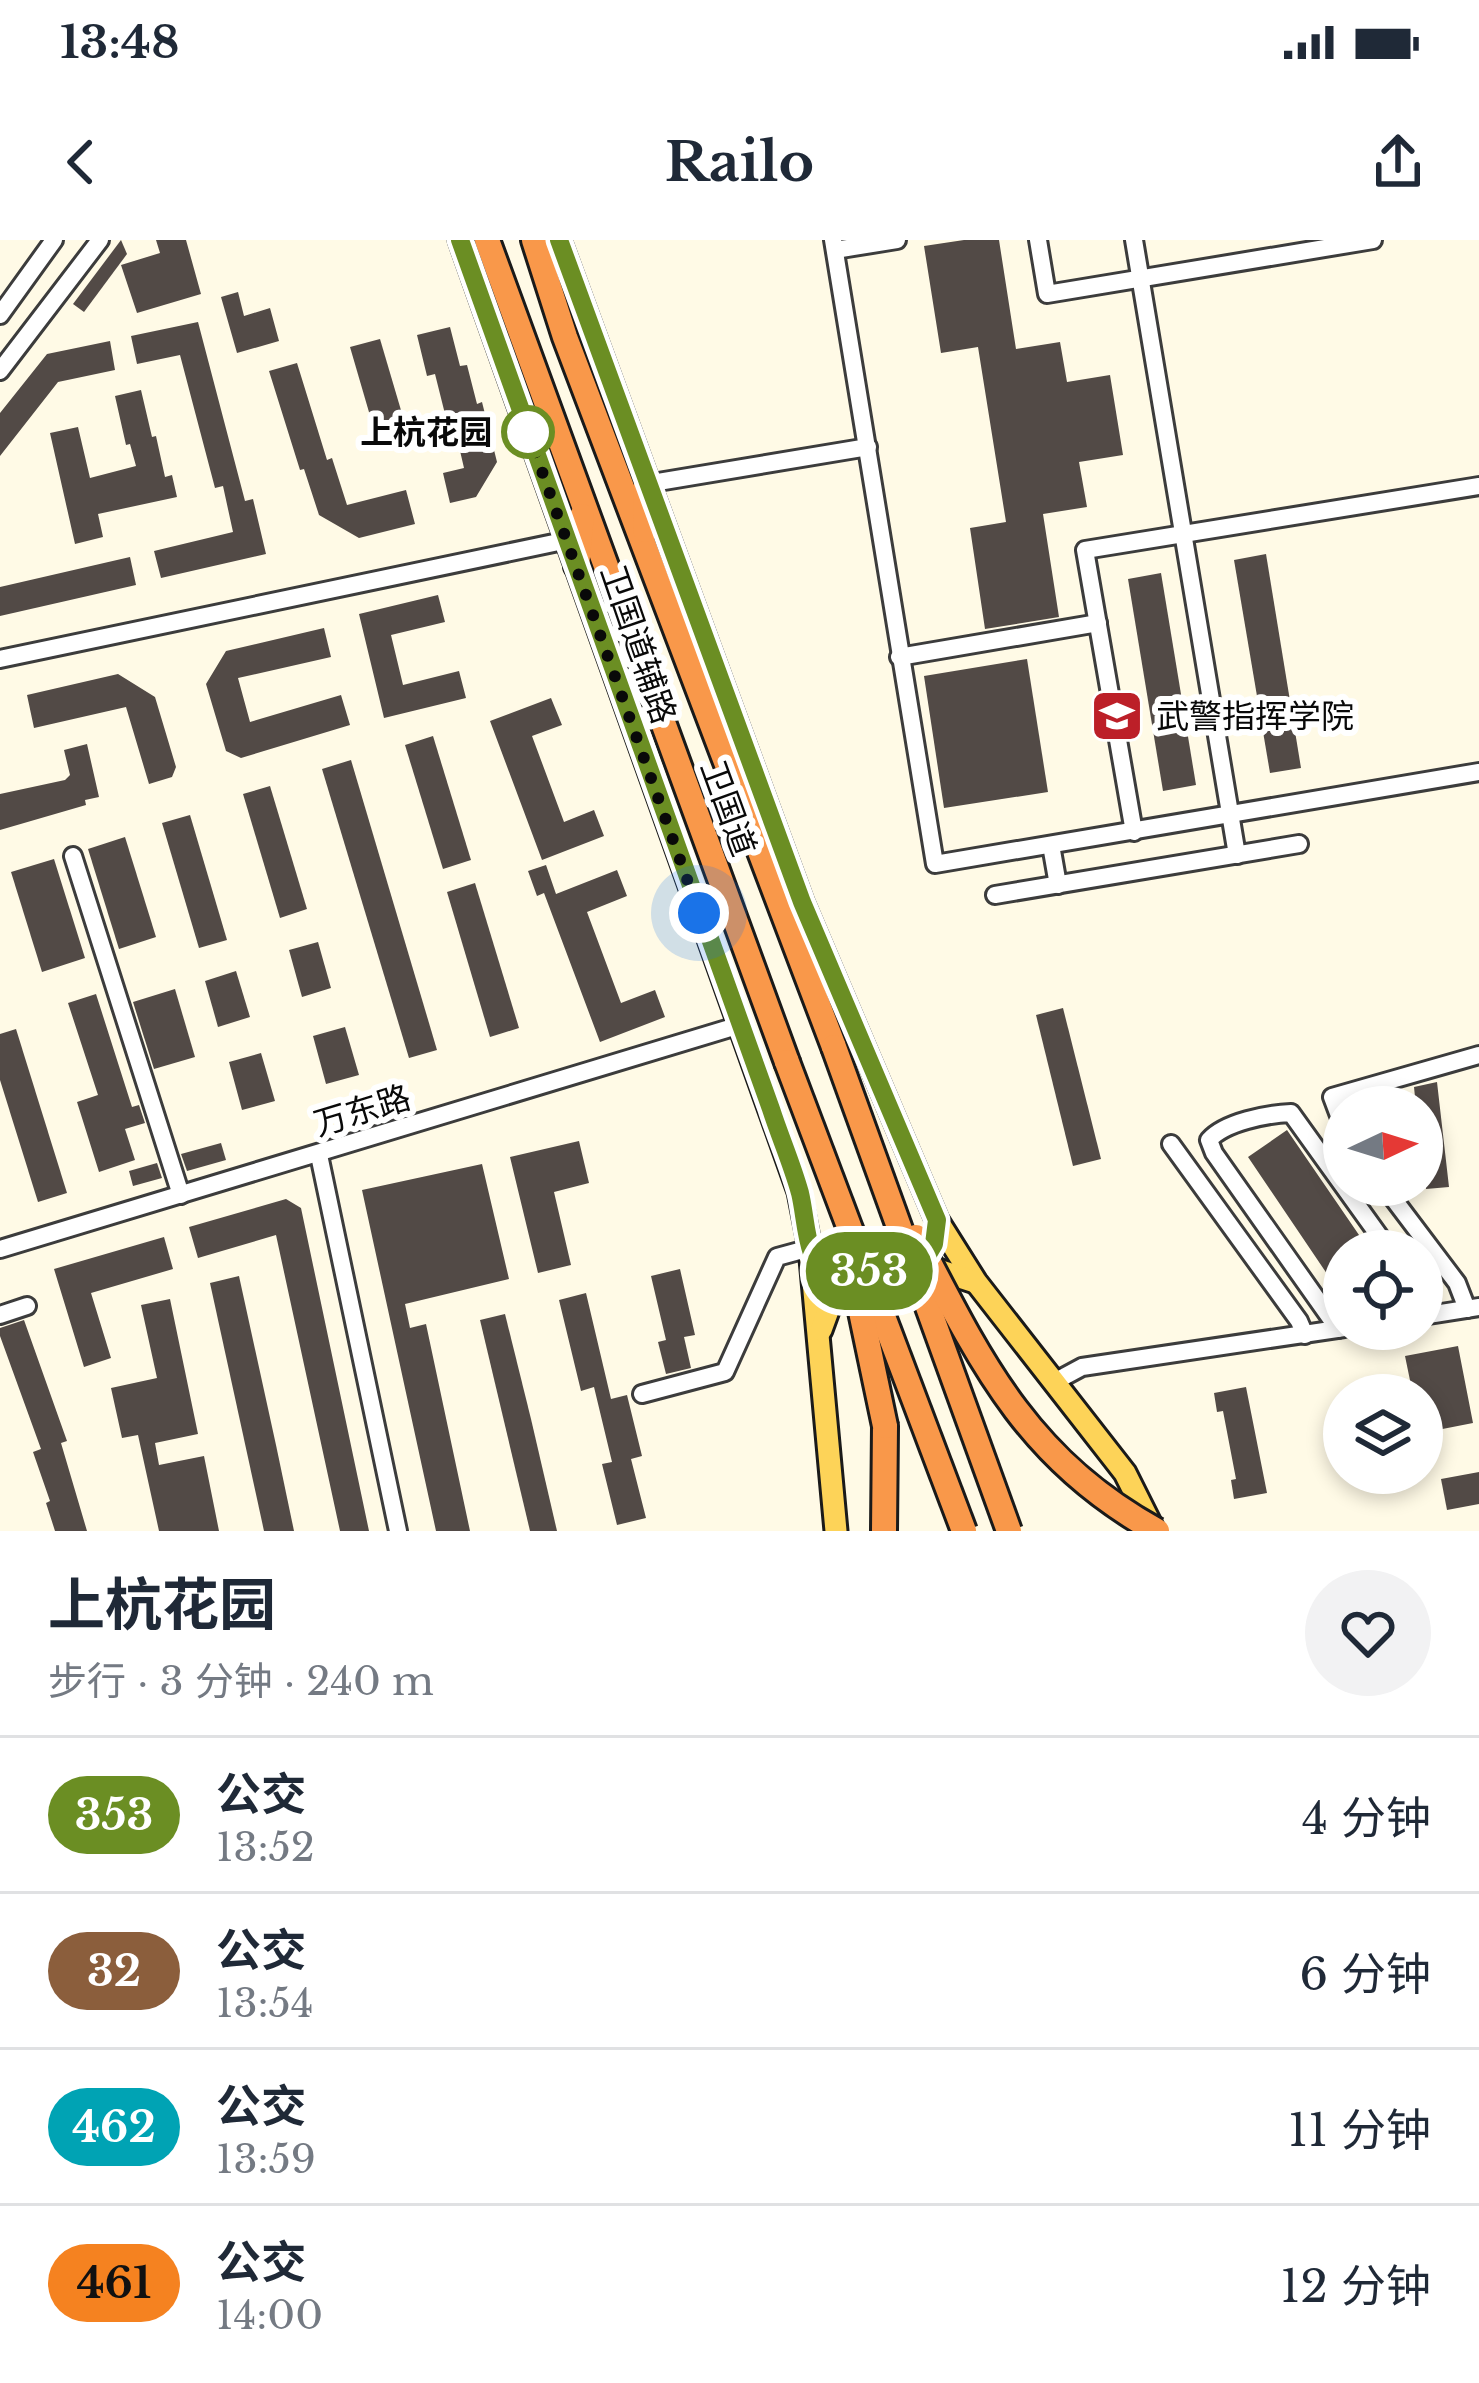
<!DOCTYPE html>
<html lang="zh">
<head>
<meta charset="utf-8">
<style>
	body { margin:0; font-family:"Libre Baskerville","Noto Sans SC",serif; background:#f2f2f3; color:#1f2937; height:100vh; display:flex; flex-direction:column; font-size:45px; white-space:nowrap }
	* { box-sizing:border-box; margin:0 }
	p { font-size:39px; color:#747a83 }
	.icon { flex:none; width:66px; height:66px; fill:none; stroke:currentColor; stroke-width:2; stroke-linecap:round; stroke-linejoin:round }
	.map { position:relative; height:1291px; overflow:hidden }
	.details { display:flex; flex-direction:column; background:#fff; flex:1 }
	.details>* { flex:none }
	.badge { padding:0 24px; border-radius:39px; font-size:42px; line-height:78px }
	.needle { width:78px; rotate:86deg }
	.fabs { position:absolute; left:1323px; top:846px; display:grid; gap:24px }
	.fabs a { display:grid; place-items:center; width:120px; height:120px; border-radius:50%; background:#fff; box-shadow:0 6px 18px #0003; font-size:60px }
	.you { position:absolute; width:60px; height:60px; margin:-30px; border:9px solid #fff; border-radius:50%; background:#1a73e8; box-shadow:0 0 0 18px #1a73e833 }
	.map>.badge { position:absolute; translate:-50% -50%; box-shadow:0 0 0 6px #fff }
	.round { display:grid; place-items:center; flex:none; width:126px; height:126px; border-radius:63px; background:#f2f2f3 }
	.headline { display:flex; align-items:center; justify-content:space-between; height:204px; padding:0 48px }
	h1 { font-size:57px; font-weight:700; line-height:90px }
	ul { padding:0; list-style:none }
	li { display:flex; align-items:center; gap:36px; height:156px; padding:0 48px; border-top:3px solid #e0e1e3 }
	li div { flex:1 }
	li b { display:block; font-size:45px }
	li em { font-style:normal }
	li .badge { min-width:132px; font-weight:700; text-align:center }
	.status { display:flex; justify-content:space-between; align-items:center; height:84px; padding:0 60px; background:#fff; direction:ltr }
	.status svg { height:33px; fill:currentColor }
	header { display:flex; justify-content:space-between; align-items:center; height:156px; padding:0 48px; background:#fff; font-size:54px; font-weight:700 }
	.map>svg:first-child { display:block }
	.building { fill:#524a46 }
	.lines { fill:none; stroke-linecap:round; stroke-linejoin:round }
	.minor-casing { stroke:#3c3c3c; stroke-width:22 }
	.major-casing { stroke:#1a1a1a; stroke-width:27 }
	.highway-casing { stroke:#1a1a1a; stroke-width:30 }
	.minor { stroke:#fff; stroke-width:16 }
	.major { stroke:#fdd358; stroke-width:21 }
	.highway { stroke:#f9984a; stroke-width:24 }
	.highway-bridge-casing { stroke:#1a1a1a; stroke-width:30; stroke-linecap:butt }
	.highway-bridge { stroke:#f9984a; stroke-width:24 }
	.line-casing { stroke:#fff; stroke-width:27 }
	.line { stroke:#6b8e23; stroke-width:18 }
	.walk { stroke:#090909; stroke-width:12; stroke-dasharray:0 21.6 }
	.stop-dot { fill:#fff; stroke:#6b8e23; stroke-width:6 }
	.labels { text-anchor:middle; stroke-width:12; stroke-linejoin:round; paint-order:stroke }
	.stop-label { font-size:33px; font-weight:bold; fill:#090909; stroke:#fff; text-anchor:end }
	.street-label { font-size:33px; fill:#090909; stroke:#fff }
	.poi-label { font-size:33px; fill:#090909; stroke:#fff; text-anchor:start }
</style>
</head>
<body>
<div class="status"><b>13:48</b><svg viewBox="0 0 49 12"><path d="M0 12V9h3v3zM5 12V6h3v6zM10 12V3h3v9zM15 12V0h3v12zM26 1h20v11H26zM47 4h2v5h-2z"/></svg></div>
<header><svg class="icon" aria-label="back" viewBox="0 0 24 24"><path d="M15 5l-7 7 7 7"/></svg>Railo<svg class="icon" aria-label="share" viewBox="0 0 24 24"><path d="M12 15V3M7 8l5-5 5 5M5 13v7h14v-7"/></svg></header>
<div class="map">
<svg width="1479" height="1291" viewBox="0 0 1479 1291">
	<rect width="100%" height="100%" fill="#fffae6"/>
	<g class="building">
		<path d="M121 0 127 14 84 72 73 64Z"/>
		<path d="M156 0H186L201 54 137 73 121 25 160 13Z"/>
		<path d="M964 0H999L1016 109 1060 102 1067 142 1110 135 1123 215 1079 222 1087 267 1043 274 1059 377 985 389 970 288 1006 282 978 107 941 113 924 6Z"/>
		<path d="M238 52 244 76 270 68 279 101 237 113 221 57Z"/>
		<path d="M198 82 245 261 253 259 266 314 161 338 154 311 233 292 223 246 215 248 180 115 137 124 131 96Z"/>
		<path d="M450 87 460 126 467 125 477 164 482 162 497 222 476 257 450 263 443 233 464 228 451 172 445 174 435 134 427 136 417 95Z"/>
		<path d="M380 99 408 194 378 203 350 107Z"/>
		<path d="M110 101 115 130 58 142 0 216V173L47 114Z"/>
		<path d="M297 123 327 220 332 218 347 265 406 250 415 284 359 298 319 275 304 229 300 230 269 131Z"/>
		<path d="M141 150 152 197 156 196 165 237 172 235 177 257 98 274 103 297 75 304 50 193 78 187 90 238 136 226 130 204 126 205 115 156Z"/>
		<path d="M1266 314 1301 528 1270 533 1234 320Z"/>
		<path d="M130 317 136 345 0 376V347Z"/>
		<path d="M1161 333 1196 545 1163 551 1128 339Z"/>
		<path d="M438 355 445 382 391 395 403 445 459 431 466 458 384 478 359 374Z"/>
		<path d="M324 388 331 417 238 438 250 482 341 455 350 485 241 518 226 511 206 444 226 411Z"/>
		<path d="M1027 419 1048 552 944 568 924 436Z"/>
		<path d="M118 434 155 457 176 527 172 537 149 544 126 467 34 488 27 455Z"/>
		<path d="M551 458 562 485 532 496 564 582 594 570 604 596 542 620 490 481Z"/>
		<path d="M433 496 471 620 443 629 405 505Z"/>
		<path d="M87 504 99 557 85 560 86 565 0 590V554L65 540 70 535 64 510Z"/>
		<path d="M351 520 437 810 409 818 322 529Z"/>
		<path d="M270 546 307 669 280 678 243 554Z"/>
		<path d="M190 575 227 700 199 708 162 583Z"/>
		<path d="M125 597 156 697 119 709 88 609Z"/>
		<path d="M54 619 85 718 42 732 11 632Z"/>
		<path d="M546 625 556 654 617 630 627 656 587 672 621 763 655 750 665 777 600 802 544 653 537 656 528 631Z"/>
		<path d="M475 643 519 788 490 797 447 652Z"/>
		<path d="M318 702 331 748 302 757 289 710Z"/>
		<path d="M236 731 250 777 218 787 205 741Z"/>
		<path d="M175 749 195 817 154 829 133 762Z"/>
		<path d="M96 754 132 867 139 865 145 883 125 889 135 920 99 932 77 862 98 855 68 763Z"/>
		<path d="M1063 768 1101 919 1073 926 1036 775Z"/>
		<path d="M345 787 359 835 326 844 313 796Z"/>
		<path d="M16 789 67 953 38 962 0 840V794Z"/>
		<path d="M261 813 275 861 242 870 229 822Z"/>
		<path d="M1437 842 1449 947 1426 949 1422 867H1416L1414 847Z"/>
		<path d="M1287 890 1370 1011H1344V1059L1248 917Z"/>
		<path d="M579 901 589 943 554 952 571 1025 538 1033 510 917Z"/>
		<path d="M221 903 226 920 187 931 181 914Z"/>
		<path d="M157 923 162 938 133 946 129 931Z"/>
		<path d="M482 924 509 1039 405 1064 410 1088 426 1084 470 1291H436L362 950Z"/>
		<path d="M286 959 301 968 369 1291H340L276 995 198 1018 189 987Z"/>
		<path d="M164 997 173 1029 91 1053 111 1118 84 1127 54 1029Z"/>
		<path d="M680 1029 695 1095 684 1097 691 1128 666 1134 658 1102 666 1100 651 1036Z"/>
		<path d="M239 1036 276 1205 294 1291H264L210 1043Z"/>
		<path d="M586 1053 611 1159 627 1155 642 1216 631 1219 646 1278 617 1285 602 1224 612 1222 594 1147 581 1151 559 1060Z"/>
		<path d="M170 1059 198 1194 155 1203 159 1225 204 1216 219 1291H159L138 1195 122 1198 111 1148 157 1138 141 1065Z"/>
		<path d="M505 1074 531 1179 557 1291H530L480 1080Z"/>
		<path d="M24 1080 67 1201 61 1203 87 1291H55L46 1263 50 1261 33 1212 41 1209 0 1096V1088Z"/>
		<path d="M1458 1106 1473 1183 1422 1193V1155H1413L1405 1116Z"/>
		<path d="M1246 1147 1267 1253 1234 1259 1231 1240 1236 1239 1223 1171 1217 1172 1214 1153Z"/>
		<path d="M1479 1232V1264L1447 1270 1441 1239Z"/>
	</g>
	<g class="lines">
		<g class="minor-casing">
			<g id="minor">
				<path d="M833 0 935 624 1479 532"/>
				<path d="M1038 0 1047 54 1373 0"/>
				<path d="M1134 0 1237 615"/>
				<path d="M835 10 897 0"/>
				<path d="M0 75 54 0"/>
				<path d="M0 131 100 0"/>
				<path d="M646 244 868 207"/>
				<path d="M899 417 1098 383"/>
				<path d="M0 419 568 300"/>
				<path d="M1134 592 1085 310 1479 246"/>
				<path d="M1051 605 1058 645"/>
				<path d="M73 616 181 955"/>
				<path d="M995 655 1299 604"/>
				<path d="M1344 889 1332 857 1479 815"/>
				<path d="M1171 904 1299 1081 1305 1095"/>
				<path d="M319 915 398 1291"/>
				<path d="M1383 945 1457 1043 1467 1069"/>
				<path d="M0 1009 740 785"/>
				<path d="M0 1075 27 1066"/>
				<path d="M1422 1076 1479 1067"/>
				<path d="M1338 1089 1214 913 1209 900C1225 882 1267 874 1291 873L1390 1011"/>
				<path d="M1056 1141 1082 1127 1344 1088"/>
				<path d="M642 1154 725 1132 777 1017 810 1008"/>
			</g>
		</g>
		<g class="major-casing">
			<g id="major">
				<path d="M460 0 799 952 810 1008 836 1291"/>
				<path d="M559 0 802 662 937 980 976 1042 1125 1233 1154 1291"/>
				<path d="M815 1019 821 1033 832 1042 924 1016"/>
				<path d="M821 1090 829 1068 837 1061 938 1030 975 1042"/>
			</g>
		</g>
		<g class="highway-casing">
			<g id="highway">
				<path d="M487 0 787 822"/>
				<path d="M534 0 565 97 834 807"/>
				<path d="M645 290 646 244"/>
				<path d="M577 326 582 276"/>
				<path d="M884 1291 885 1186"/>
			</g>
		</g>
		<use href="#minor" class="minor"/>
		<use href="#major" class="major"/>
		<use href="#highway" class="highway"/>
		<g class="highway-bridge-casing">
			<g id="highway-bridge">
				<path d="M834 807 1009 1291"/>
				<path d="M787 822 964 1291"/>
				<path d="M916 997C980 1121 1027 1220 1157 1291"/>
				<path d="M851 1024 885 1186"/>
			</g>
		</g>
		<use href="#highway-bridge" class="highway-bridge"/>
	</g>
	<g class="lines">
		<g class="line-casing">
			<path id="line" d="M460 0 771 869C780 897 792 924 800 953 807 982 805 1023 832 1042L928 1014 934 1004 937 980 802 662 559 0"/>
		</g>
		<use href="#line" class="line"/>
		<path class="walk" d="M528 192 699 673"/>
	</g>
	<defs>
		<g id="university-square" transform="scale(2.7)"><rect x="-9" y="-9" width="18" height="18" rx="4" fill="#bc1f28" stroke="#fff"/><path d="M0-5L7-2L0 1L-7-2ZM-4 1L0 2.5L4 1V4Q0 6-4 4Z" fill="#fff"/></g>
	</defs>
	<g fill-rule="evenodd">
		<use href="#university-square" x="1117" y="476"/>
	</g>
	<circle class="stop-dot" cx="528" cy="192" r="24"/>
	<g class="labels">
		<g class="stop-label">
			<text x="492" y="204">上杭花园</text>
		</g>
		<g class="street-label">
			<text transform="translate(639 404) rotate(71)" y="12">卫国道辅路</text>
			<text transform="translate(729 568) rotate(70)" y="12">卫国道</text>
			<text transform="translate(362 870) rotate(-17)" y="12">万东路</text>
		</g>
		<g class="poi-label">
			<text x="1156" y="488">武警指挥学院</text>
		</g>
	</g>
</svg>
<div class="fabs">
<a><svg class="needle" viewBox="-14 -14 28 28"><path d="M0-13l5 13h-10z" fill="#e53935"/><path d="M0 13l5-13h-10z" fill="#747a83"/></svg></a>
<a><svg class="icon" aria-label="locate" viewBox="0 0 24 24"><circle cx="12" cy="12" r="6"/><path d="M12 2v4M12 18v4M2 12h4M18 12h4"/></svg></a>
<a><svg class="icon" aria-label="layers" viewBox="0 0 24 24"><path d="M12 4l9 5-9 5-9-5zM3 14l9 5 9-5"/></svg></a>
</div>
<div class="you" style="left:699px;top:673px"></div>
<b class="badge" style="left:869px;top:1031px;background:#6b8e23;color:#fff">353</b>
</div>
<section class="details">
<div class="headline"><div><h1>上杭花园</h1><p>步行 · 3 分钟 · 240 m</p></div><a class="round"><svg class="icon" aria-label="heart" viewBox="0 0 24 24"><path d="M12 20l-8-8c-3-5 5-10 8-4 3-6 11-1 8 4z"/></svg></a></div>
<ul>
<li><span class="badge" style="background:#6b8e23;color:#fff">353</span><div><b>公交</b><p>13:52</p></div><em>4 分钟</em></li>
<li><span class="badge" style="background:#8b5e3c;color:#fff">32</span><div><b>公交</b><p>13:54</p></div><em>6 分钟</em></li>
<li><span class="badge" style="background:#00a3b4;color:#fff">462</span><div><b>公交</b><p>13:59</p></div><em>11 分钟</em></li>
<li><span class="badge" style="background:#f58220;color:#111">461</span><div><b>公交</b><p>14:00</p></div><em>12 分钟</em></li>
</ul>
</section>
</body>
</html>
